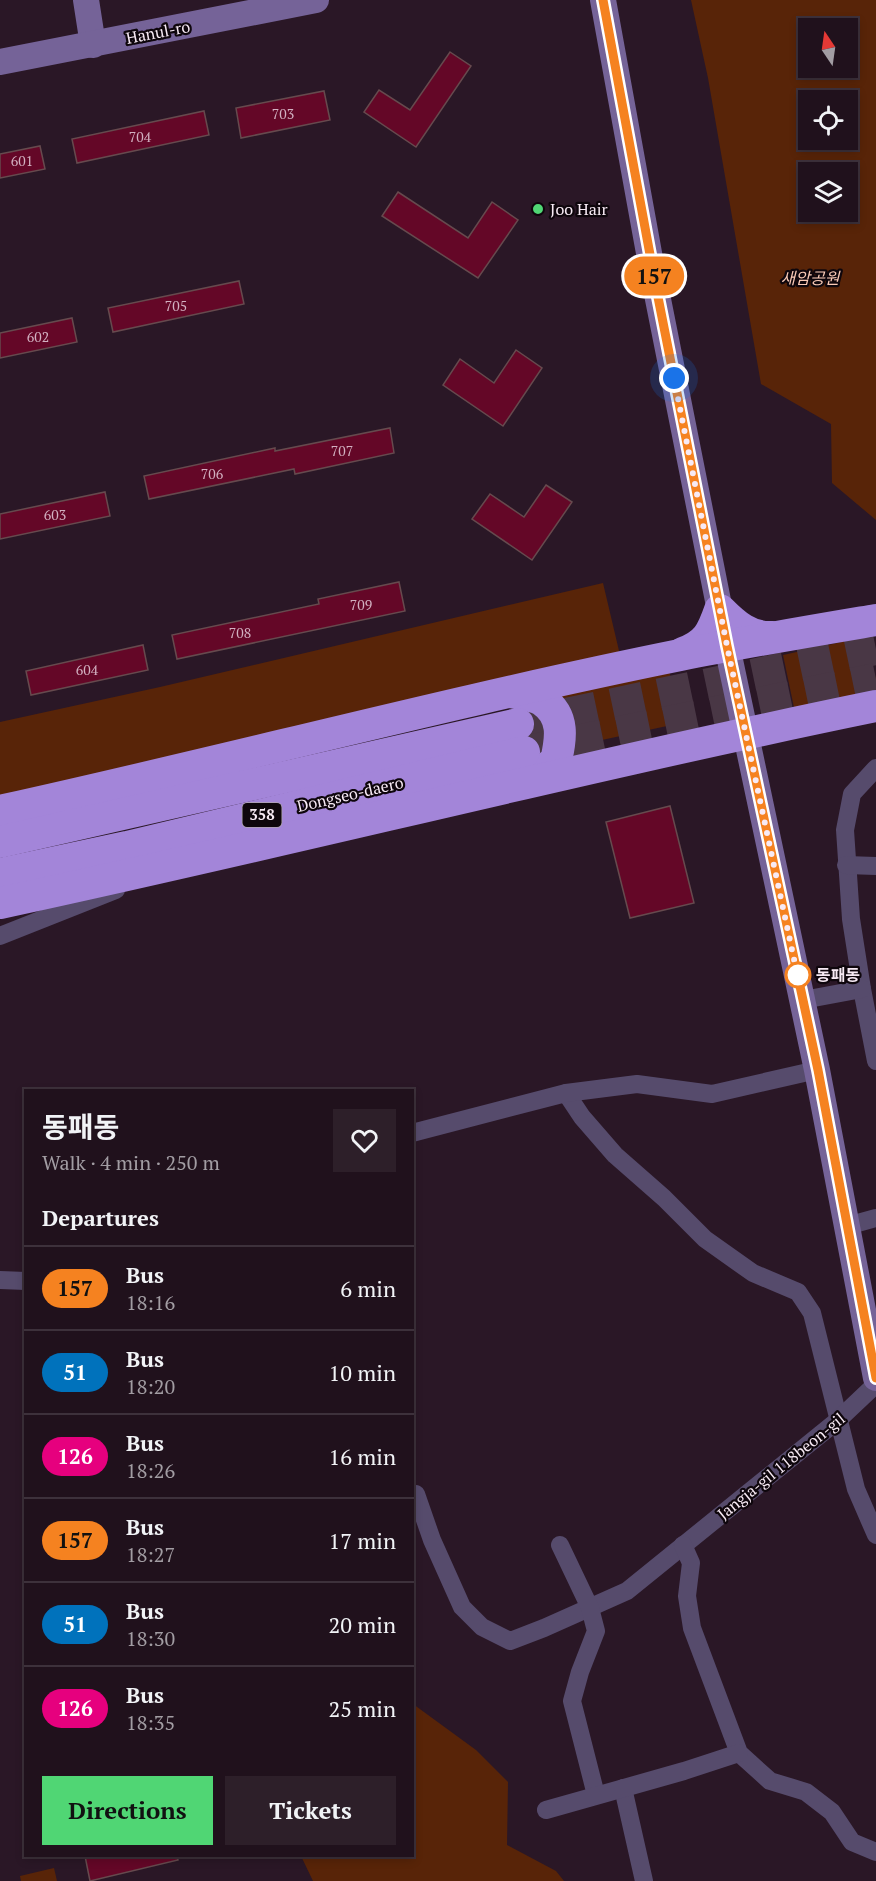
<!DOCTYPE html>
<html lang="en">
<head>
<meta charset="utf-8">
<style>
	body { margin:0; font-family:"PT Serif","Noto Sans KR",serif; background:#2d1f29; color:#f1f3f6; height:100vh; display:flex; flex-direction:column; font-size:22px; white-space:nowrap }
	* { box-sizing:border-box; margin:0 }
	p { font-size:20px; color:#a29da3 }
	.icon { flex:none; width:33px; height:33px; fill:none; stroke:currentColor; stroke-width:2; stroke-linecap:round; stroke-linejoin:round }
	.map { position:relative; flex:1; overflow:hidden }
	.panel { position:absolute; left:24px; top:1089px; width:390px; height:768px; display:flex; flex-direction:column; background:#20111c; border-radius:0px; box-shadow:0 3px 9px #0003,0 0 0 2px #3d313b }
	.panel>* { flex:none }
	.badge { padding:0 12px; border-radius:20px; font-size:21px; line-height:39px }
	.needle { width:39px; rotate:347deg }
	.controls { position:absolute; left:798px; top:18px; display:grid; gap:12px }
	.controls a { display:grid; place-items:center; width:60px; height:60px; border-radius:0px; background:#20111c; box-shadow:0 3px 9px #0003,0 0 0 2px #3d313b; font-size:30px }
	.you { position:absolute; width:30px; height:30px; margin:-15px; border:4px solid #fff; border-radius:50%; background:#1a73e8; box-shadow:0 0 0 9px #1a73e833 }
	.map>.badge { position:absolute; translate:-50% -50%; box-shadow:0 0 0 3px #fff }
	h2 { padding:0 18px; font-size:22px; line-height:54px }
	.round { display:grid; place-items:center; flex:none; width:63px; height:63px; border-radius:0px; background:#2d1f29 }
	.head { display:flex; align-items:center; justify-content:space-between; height:102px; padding:0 18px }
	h1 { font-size:28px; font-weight:700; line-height:45px }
	.action { display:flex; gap:12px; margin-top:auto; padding:12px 18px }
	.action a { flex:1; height:69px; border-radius:0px; background:#50d674; color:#111; font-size:24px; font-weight:700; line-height:69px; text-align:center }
	.action a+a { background:#2d1f29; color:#f1f3f6 }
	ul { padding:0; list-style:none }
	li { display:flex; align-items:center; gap:18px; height:84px; padding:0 18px; border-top:2px solid #3d313b }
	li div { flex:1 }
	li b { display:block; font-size:22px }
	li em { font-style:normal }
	li .badge { min-width:66px; font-weight:700; text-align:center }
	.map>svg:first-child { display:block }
	.green { fill:#582408; fill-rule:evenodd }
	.building { fill:#640727; stroke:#664a4e; stroke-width:1.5 }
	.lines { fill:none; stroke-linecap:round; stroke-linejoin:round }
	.highway-tunnel { stroke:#493745; stroke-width:32; stroke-dasharray:32 16; stroke-linecap:butt }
	.street { stroke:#564b6c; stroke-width:18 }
	.secondary { stroke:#756398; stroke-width:26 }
	.highway { stroke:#a385d9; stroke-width:32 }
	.line-casing { stroke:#fff; stroke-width:14 }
	.line { stroke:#f58220; stroke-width:9 }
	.walk { stroke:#f7eaf4; stroke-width:6; stroke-dasharray:0 10.8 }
	.poi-dot { fill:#50d674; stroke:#0e060c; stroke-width:2 }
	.stop-dot { fill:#fff; stroke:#f58220; stroke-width:3 }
	.labels { text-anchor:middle; stroke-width:4.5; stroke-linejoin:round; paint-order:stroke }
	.number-label { font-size:14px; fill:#d2b1c1 }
	.shield { fill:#0e060c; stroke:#b1a6ae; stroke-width:1.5 }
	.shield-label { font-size:15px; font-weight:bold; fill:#f7eaf4 }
	.street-label { font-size:16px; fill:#f7eaf4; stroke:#0e060c }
	.poi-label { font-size:16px; fill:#f7eaf4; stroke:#0e060c; text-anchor:start }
	.park-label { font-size:16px; font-style:italic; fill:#facab6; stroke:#0e060c }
	.stop-label { font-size:16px; font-weight:bold; fill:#f7eaf4; stroke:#0e060c; text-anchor:start }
</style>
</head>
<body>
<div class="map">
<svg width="876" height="1881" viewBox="0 0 876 1881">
	<rect width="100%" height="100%" fill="#2a1726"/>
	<g class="green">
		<path d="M691 0H876V520L832 483 831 424 761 384 708 78ZM848 28V68H808V28ZM848 100V140H808V100ZM808 172H848V212H808Z"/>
		<path d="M603 583 620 655 0 797V722L160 687Z"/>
		<path d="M869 636 868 653 876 679V700L796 717 783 655Z"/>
		<path d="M669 670 681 723 574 746 550 692Z"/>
		<path d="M413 1704 476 1750 508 1782 507 1845 556 1871 564 1881H313L301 1856H412Z"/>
		<path d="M54 1868 57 1881H21L20 1876Z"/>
	</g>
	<g class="building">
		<path d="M450 52 471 66 416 147 364 112 379 90 410 110Z"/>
		<path d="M324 91 330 120 241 138 236 108Z"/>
		<path d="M204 111 209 135 77 163 72 139Z"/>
		<path d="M40 146 45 169 0 178V154Z"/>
		<path d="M398 192 468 238 492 202 518 220 478 278 382 216Z"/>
		<path d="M239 281 244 304 113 332 108 308Z"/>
		<path d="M72 318 77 342 0 358V333Z"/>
		<path d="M516 350 542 368 503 426 443 385 460 359 494 383Z"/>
		<path d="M390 428 394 453 295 474 294 469 149 499 144 476 275 448V451Z"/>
		<path d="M546 485 572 502 532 560 472 519 490 494 524 517Z"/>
		<path d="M105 492 110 516 0 539V514Z"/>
		<path d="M399 582 405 611 177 659 172 635 319 604 318 599Z"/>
		<path d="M143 645 148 670 31 695 26 671Z"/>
		<path d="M670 806 694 903 630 918 606 822Z"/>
		<path d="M85 1856H177L178 1860 90 1881Z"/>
	</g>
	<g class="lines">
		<g class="highway-tunnel">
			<path d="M518 724 876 649"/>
			<path d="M524 752 876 679"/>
		</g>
		<g class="street">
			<path d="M876 768 852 794 845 830 851 919 862 989 876 1061"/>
			<path d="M846 865 876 866"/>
			<path d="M0 936 116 890"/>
			<path d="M803 1000 862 989"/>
			<path d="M566 1093 582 1117 615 1155 664 1198 705 1239 753 1273 798 1292 812 1313 856 1489 876 1535"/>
			<path d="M412 1133 566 1093 637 1084 712 1094 817 1070"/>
			<path d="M847 1226 876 1218"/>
			<path d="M0 1280 26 1281"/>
			<path d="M416 1494 432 1540 462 1607 482 1627 510 1641 544 1628 627 1591 837 1421 876 1384"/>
			<path d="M560 1545 590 1608 596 1631 580 1672 572 1701 596 1795"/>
			<path d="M683 1545 691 1563 687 1596 692 1628 739 1753 770 1781 806 1792 832 1812 852 1842 876 1852"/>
			<path d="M623 1788 644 1881"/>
			<path d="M546 1810 684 1771 739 1753"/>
		</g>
		<g class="secondary">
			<path d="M86 0 93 45"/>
			<path d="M603 0 651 264 727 646 817 1070 876 1378"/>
			<path d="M0 62 316 0"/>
		</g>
		<g class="highway">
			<path d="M683 653C707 644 712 633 720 610 735 625 749 638 772 637"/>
			<path d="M511 692C520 694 535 695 543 701 565 716 561 739 556 761L530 781"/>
			<path d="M0 811C227 761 452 701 680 655 745 642 811 631 876 620"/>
			<path d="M0 842 518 724"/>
			<path d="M0 874 127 847 524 752"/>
			<path d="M0 903C293 840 583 766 876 706"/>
		</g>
	</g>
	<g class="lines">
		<g class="line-casing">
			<path id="line" d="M603 0 656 287 727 646 818 1070 876 1378"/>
		</g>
		<use href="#line" class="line"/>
		<path class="walk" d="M674 378 727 646 798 978V975"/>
	</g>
	<circle class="poi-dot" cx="538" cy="209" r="6"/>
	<circle class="stop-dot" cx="798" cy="975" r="12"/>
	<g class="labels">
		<g class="number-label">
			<text x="283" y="119">703</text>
			<text x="140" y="142">704</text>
			<text x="22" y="166">601</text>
			<text x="176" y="311">705</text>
			<text x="38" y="342">602</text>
			<text x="342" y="456">707</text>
			<text x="212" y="479">706</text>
			<text x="55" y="520">603</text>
			<text x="361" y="610">709</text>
			<text x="240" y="638">708</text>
			<text x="87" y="675">604</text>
		</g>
		<rect class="shield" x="242.5" y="803" width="39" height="24" rx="4.5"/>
		<g class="shield-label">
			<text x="262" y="820">358</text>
		</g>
		<g class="street-label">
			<text transform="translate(158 32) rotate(-11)" y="6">Hanul-ro</text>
			<text transform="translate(350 794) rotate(-13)" y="6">Dongseo-daero</text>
			<text transform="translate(781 1466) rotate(-39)" y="6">Jangja-gil 118beon-gil</text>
		</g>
		<g class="poi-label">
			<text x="550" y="215">Joo Hair</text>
		</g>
		<g class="park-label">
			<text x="810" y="284">새암공원</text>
		</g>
		<g class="stop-label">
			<text x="816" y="981">동패동</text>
		</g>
	</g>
</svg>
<div class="controls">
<a><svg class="needle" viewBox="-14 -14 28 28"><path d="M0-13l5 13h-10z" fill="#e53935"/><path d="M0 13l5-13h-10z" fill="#a29da3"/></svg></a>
<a><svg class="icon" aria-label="locate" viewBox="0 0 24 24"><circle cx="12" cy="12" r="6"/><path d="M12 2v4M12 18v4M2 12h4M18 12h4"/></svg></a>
<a><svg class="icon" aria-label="layers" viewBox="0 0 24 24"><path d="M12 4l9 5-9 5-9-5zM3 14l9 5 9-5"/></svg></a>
</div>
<div class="you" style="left:674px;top:378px"></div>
<b class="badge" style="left:654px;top:276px;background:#f58220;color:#111">157</b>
<section class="panel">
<div class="head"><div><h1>동패동</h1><p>Walk · 4 min · 250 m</p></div><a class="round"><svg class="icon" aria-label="heart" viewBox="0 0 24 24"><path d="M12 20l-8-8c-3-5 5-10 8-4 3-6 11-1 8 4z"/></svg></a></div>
<h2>Departures</h2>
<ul>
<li><span class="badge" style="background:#f58220;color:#111">157</span><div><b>Bus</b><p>18:16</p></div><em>6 min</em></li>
<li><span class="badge" style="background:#0072bc;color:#fff">51</span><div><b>Bus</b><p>18:20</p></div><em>10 min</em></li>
<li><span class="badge" style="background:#e6007e;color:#fff">126</span><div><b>Bus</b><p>18:26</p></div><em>16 min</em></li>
<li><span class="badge" style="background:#f58220;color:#111">157</span><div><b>Bus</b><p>18:27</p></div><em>17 min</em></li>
<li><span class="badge" style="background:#0072bc;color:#fff">51</span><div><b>Bus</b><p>18:30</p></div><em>20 min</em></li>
<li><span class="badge" style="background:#e6007e;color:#fff">126</span><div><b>Bus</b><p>18:35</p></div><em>25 min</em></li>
</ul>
<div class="action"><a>Directions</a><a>Tickets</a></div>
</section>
</div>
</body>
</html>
